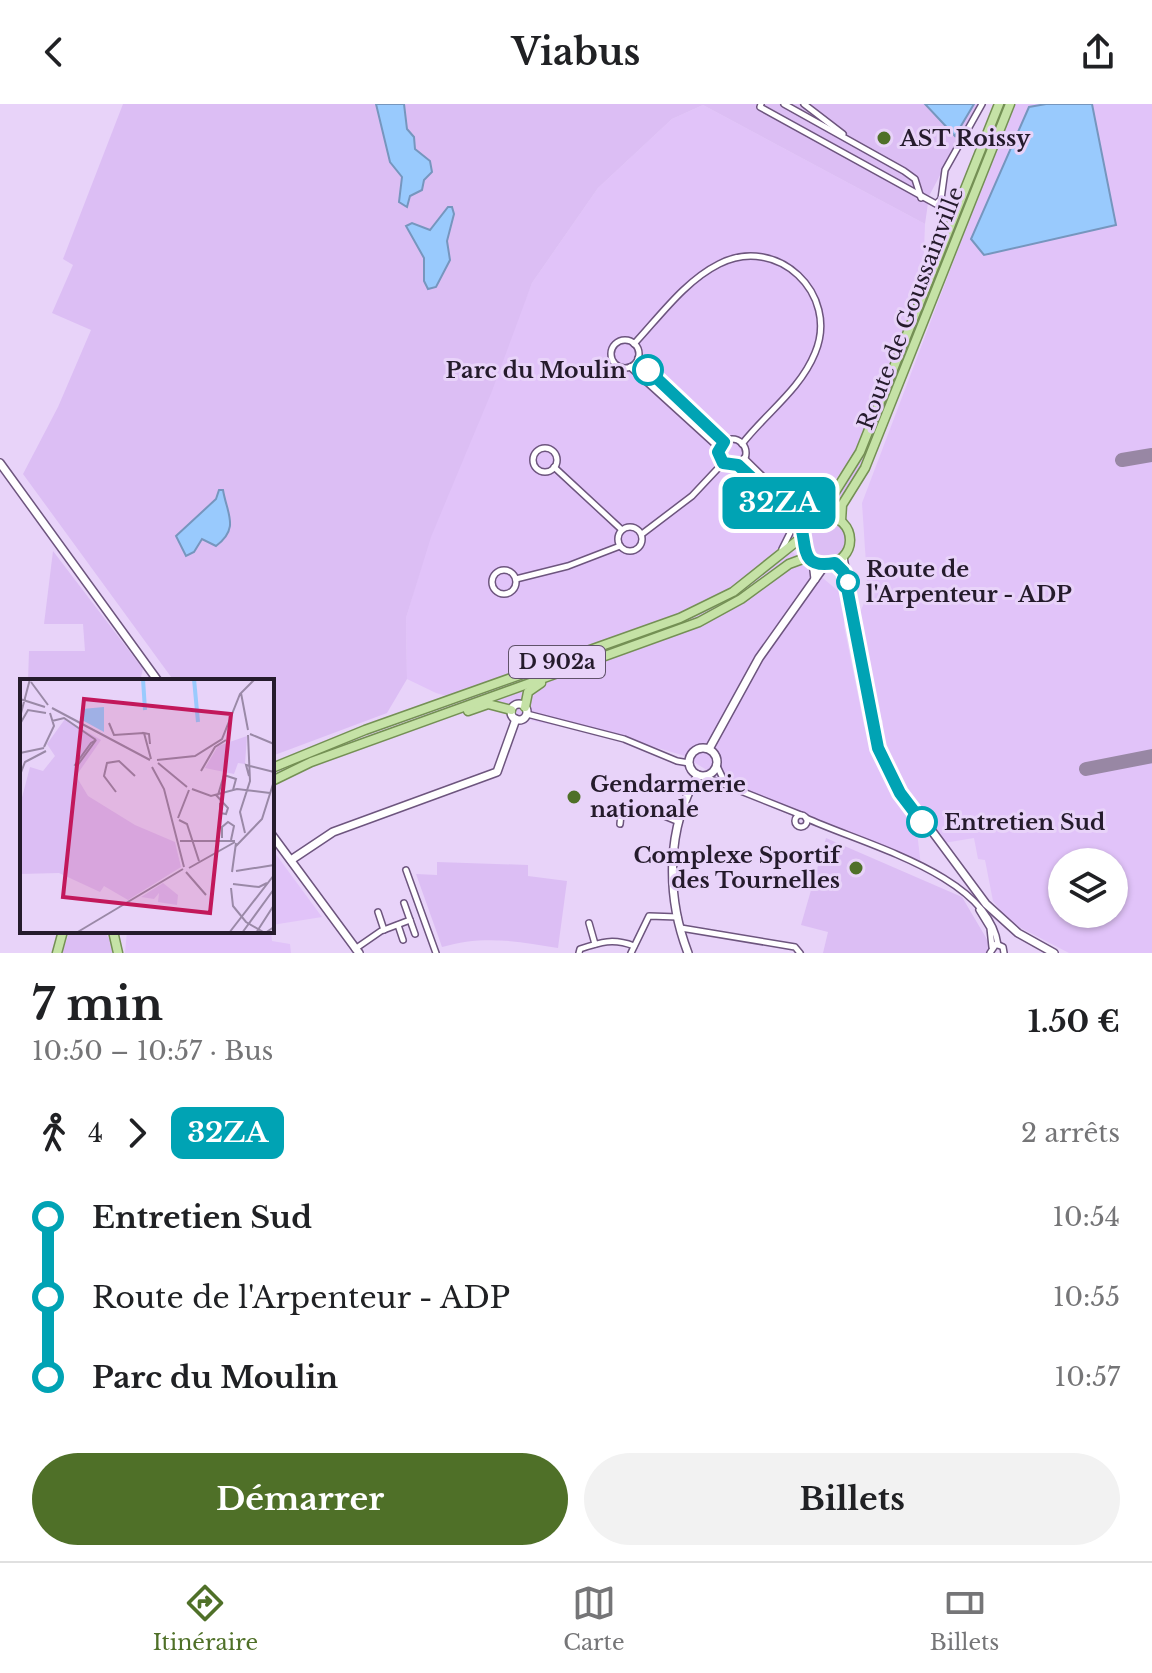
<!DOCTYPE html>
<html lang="fr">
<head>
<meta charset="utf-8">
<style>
	body { margin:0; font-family:"Libre Baskerville",serif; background:#f2f2f2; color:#202124; height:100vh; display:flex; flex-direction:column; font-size:30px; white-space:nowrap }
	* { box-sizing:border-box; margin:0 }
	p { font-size:26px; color:#757577 }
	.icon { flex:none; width:44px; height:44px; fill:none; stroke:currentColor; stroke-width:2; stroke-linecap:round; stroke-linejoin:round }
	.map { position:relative; height:849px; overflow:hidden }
	.details { display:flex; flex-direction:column; background:#fff; flex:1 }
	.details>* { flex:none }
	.badge { padding:0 16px; border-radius:12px; font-size:28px; line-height:52px }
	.controls { position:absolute; left:1048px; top:744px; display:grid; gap:16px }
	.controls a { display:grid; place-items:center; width:80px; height:80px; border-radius:50%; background:#fff; box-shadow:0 2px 6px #0004; font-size:40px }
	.map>.badge { position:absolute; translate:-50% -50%; box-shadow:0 0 0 4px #fff }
	.legs { display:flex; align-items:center; gap:12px; height:88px; padding:0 32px; font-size:26px }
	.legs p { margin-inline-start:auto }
	.summary { display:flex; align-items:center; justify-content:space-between; height:136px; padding:0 32px }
	h1 { font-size:44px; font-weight:700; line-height:60px }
	.cta { display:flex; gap:16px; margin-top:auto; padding:16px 32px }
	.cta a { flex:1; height:92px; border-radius:48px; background:#4f7028; color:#fff; font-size:32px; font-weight:700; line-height:92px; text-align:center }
	.cta a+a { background:#f2f2f2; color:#202124 }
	ul { padding:0 32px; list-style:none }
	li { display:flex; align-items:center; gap:28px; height:80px; font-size:30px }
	li i { display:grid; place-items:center; width:12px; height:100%; margin:0 10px; background:currentColor }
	li i::after { content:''; width:20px; height:20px; margin:-10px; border:6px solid; border-radius:50%; background:#fff }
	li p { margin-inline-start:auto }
	li:first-child i { background:linear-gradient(#0000 50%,currentColor 0) }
	li:last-child i { background:linear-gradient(currentColor 50%,#0000 0) }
	header { display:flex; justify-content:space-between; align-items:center; height:104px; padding:0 32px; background:#fff; font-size:36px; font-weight:700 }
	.dock { display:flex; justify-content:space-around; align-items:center; height:112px; border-top:2px solid #e0e0e0; background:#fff; font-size:22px; color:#757577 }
	.dock a { display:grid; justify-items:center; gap:4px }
	.dock .active { color:#4f7028 }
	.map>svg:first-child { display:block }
	.built { fill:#e1c3f9; fill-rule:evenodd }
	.green { fill:#dcbef4 }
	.water { fill:#99cafd; stroke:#7696be; stroke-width:2 }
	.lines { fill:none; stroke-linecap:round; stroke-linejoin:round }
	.taxiway { stroke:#9887a4; stroke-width:14 }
	.street-casing { stroke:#6d557e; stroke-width:8 }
	.secondary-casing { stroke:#6d557e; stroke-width:10 }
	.primary-casing { stroke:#749054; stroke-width:11 }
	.street { stroke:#fff; stroke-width:5 }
	.secondary { stroke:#fff; stroke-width:7 }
	.primary { stroke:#c5e2a6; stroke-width:8 }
	.line-1-casing { stroke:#fff; stroke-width:18 }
	.line-1 { stroke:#00a3b4; stroke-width:12 }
	.poi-dot { fill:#4f7028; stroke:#e8d3f9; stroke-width:3 }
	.stop-1-dot { fill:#fff; stroke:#00a3b4; stroke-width:4 }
	.labels { text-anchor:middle; stroke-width:6; stroke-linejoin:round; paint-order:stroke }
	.shield { fill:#e8d3f9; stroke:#60526a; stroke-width:2 }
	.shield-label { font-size:20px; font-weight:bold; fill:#251b2c }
	.poi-label { font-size:22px; font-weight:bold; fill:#251b2c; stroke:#e8d3f9; text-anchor:start }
	.street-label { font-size:22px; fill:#251b2c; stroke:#e8d3f9 }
	.stop-label { font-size:22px; font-weight:bold; fill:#251b2c; stroke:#e8d3f9; text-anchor:start }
	.inset-river { fill:none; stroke:#99cafd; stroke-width:4 }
	.inset-road { fill:none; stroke:#9a89a7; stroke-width:2 }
	.view { fill:#c2185b; fill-opacity:0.15; stroke:#c2185b; stroke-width:4 }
	.inset-edge { fill:none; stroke:#251b2c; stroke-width:4 }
</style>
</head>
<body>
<header><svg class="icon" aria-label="back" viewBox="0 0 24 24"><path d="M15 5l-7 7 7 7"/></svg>Viabus<svg class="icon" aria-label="share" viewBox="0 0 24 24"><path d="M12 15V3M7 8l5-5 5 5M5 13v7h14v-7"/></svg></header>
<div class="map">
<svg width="1152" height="849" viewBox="0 0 1152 849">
	<rect width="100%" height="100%" fill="#e8d3f9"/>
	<g class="built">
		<path d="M1013 0H1152V849H1069L1013 820 1001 807 993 797 985 756 978 755 974 734 944 739 897 672 881 630 883 617 878 612 861 529V506L868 490 862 399ZM1062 758H1114V810H1062Z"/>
		<path d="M703 1 925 120 923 172 859 346 783 440 844 492V522L864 621 875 653 917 728 921 762 730 680 682 651 623 634 538 618 436 589 407 575 406 514 429 436 532 179 598 84 672 15Z"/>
		<path d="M272 745 322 813 272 821Z"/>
		<path d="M127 827H271L272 837 290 840 291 849H125Z"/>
	</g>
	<g class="green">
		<path d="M123 0H978L929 92 925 120 703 1 672 15 598 84 532 179 492 287 431 433 406 514 407 575 387 609 272 652V577H174L23 370 58 303 91 226 52 209 73 161 63 155Z"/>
		<path d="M1001 0H1007L866 358 838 405 829 400 862 352Z"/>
		<circle cx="825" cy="437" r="21"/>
		<path d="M53 447 143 565 140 577H28L29 547H85L83 520H44Z"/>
		<path d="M826 734 962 793 995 849H823L828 828 801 821Z"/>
		<path d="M437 758 528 761V772L567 777 558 844C517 837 482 831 442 843L416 770 437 771Z"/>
		<path d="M70 827H104L112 839V849H62Z"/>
	</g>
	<g class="water">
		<path d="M376 0H404L407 25 414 33 415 45 430 57 432 68 424 76 422 86 410 92 407 103 399 98 402 73 390 58Z"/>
		<path d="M925 0H974L955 32Z"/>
		<path d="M1046 0H1092L1116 121 984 151 971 135 1029 3Z"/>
		<path d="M448 103H452L454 110 447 137 450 156 436 183 428 185 424 177V154L406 122 412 119 430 126Z"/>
		<path d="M219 386H223C227 410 240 424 216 442L202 435 194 448 186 452 176 432 216 395Z"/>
	</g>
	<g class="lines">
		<g class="taxiway">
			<path d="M1122 356 1152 351"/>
			<path d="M1086 665 1152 652"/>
		</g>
		<g class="street-casing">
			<g id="street">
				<path d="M761 0 760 3 936 100 941 95 945 66 982 0"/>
				<path d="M784 0 904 67 915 75 921 94"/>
				<path d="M804 0 843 30"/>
				<circle cx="625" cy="250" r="14"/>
				<path d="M634 240C660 212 685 177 719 160 777 130 840 190 815 249 800 286 766 309 742 340"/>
				<path d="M638 254 724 338"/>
				<path d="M630 263 719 344"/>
				<circle cx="732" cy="349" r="14"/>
				<circle cx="545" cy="356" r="12"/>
				<path d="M744 354 799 408 813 415"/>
				<path d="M738 361 793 411 803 427"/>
				<path d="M554 363 622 426"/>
				<path d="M788 395 814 398 836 382"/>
				<circle cx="630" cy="435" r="12"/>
				<path d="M642 430 692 392 723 359"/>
				<path d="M782 445 790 429 786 406"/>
				<circle cx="504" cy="478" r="12"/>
				<path d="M516 475 568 462 620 442"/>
				<path d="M527 610 624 635 677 657 689 659"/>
				<path d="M717 662 726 681"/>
				<path d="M703 672 801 711"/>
				<circle cx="801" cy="717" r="6"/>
				<path d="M806 714C862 740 989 771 998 841"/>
				<path d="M620 720 621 710 625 707 662 711 679 718"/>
				<path d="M406 766 436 849"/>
				<path d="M404 799 415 830"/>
				<path d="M979 806 990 824 992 843"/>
				<path d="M378 808 384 826"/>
				<path d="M589 819 595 840"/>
				<path d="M398 821 403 836"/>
				<path d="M681 824 795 843 800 849"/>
				<path d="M355 845 381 827 410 816"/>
				<path d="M579 849 580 845C601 838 613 834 634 842"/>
				<path d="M631 849 649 812 678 813"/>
				<path d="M990 849 996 840 1003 843 1004 849"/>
			</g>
		</g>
		<g class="secondary-casing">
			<g id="secondary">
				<path d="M0 359 158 577"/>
				<path d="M843 453 873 622 889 669 986 800 1018 829 1054 849"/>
				<path d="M813 458 815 475"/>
				<path d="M835 459 844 468"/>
				<circle cx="519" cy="608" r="8"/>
				<circle cx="703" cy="658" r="14"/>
				<path d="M709 645 759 554 825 461"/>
				<path d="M272 731 359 849"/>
				<path d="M291 756 333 728 497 668 516 615"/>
				<path d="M688 849C666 792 666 724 698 671"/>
			</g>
		</g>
		<g class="primary-casing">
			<g id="primary">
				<circle cx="826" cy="436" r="24"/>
				<path d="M820 412 860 348 999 0"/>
				<path d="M841 417 842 401 865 364 1010 0"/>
				<path d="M525 603 528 588 541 579"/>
				<path d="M468 607 488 600 511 606"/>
				<path d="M272 664 365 626 680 514 733 488 802 433"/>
				<path d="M272 677 311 658 699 518 741 495 789 460 808 453"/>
				<path d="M113 827 118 849"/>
				<path d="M57 849 63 827"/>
			</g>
		</g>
		<use href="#street" class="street"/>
		<use href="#secondary" class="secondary"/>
		<use href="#primary" class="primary"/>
	</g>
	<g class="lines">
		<g class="line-1-casing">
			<path id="line-1" d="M648 266 724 338 718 348 723 359 738 361 799 418C809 438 796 466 835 459L844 468 878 644 900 689 922 718"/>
		</g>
		<use href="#line-1" class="line-1"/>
	</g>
	<g class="poi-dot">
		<circle cx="884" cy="34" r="8"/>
		<circle cx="574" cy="693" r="8"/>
		<circle cx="856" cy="764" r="8"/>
	</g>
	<g class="stop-1-dot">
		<circle cx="648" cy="266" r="14"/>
		<circle cx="848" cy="478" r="10"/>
		<circle cx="922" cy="718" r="14"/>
	</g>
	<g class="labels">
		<rect class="shield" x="509" y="542" width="96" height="32" rx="6"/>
		<g class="shield-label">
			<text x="557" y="565">D 902a</text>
		</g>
		<g class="poi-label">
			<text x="900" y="42">AST Roissy</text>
			<text x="590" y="688">Gendarmerie<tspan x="590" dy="25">nationale</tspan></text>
			<text x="840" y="759" text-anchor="end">Complexe Sportif<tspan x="840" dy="25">des Tournelles</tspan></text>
		</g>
		<g class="street-label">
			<text transform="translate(910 204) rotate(-69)" y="8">Route de Goussainville</text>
		</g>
		<g class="stop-label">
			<text x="626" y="274" text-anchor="end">Parc du Moulin</text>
			<text x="866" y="473">Route de<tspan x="866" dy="25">l'Arpenteur - ADP</tspan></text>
			<text x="944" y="726">Entretien Sud</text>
		</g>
	</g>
	<g transform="translate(20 575)">
		<rect width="254" height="254" fill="#e8d3f9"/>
		<path d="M45 40 81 61 56 97 68 117 115 146 155 163 161 188 108 221 84 207 80 213 39 194 0 195V126L10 88 23 92 35 77 27 65ZM227 57 225 85 218 84 214 95 185 89 198 67ZM143 204 158 216 157 226 138 223 139 214 134 220 121 218Z" fill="#dcbef4"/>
		<path d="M84 28V53L62 41V30Z" fill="#99cafd"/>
		<path class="inset-river" d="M123 0 125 31M174 0 178 43"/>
		<path class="inset-road" d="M11 3 28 26M221 14 228 51M0 20 25 28M32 29 130 81M0 38 10 0M32 42 44 39 76 61M89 44 94 56 124 54M0 45 8 31 26 34M230 55 254 65M76 61 57 87 55 86 71 64ZM130 65 129 55 124 54 131 80M24 68 34 47 30 34M0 74 24 69M137 81 175 77 202 60 220 15 235 0M138 84 167 108M132 88 144 110 164 188M181 92 195 68 206 61M0 96 5 83 26 72M229 97 226 86 254 93M172 110 191 117 217 110 250 114M96 113 84 97 87 84 99 82 115 97M196 116 208 129 206 135 200 134V124M198 116 204 96 216 100 213 111M158 139 169 111M159 141 167 145 179 182M225 154 220 133 230 102 228 56M202 159V148L208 143 214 147 211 161M160 162H215M216 167 242 140 254 102M169 189 215 163M216 192 254 186M166 193 186 216M212 193 216 164M213 205 239 208 247 204M211 209 213 227 226 243 245 254 254 248M56 254 163 190M209 254 254 196M222 254 254 210M236 254 254 226"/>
		<path class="view" d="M64 20 211 35 190 234 43 218Z"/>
		<rect width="254" height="254" class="inset-edge"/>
	</g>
</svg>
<div class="controls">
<a><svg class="icon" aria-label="layers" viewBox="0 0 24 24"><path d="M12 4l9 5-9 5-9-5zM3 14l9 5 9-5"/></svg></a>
</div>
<b class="badge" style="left:779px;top:399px;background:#00a3b4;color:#fff">32ZA</b>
</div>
<section class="details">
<div class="summary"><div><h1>7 min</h1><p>10:50 – 10:57 · Bus</p></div><b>1.50 €</b></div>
<div class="legs"><svg class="icon" aria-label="walk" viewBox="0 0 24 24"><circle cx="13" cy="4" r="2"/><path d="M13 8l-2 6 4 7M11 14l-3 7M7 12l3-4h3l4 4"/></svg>4<svg class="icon" aria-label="forward" viewBox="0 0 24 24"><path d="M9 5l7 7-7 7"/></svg><b class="badge" style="background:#00a3b4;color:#fff">32ZA</b><p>2 arrêts</p></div>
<ul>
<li><i style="color:#00a3b4"></i><b>Entretien Sud</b><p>10:54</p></li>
<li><i style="color:#00a3b4"></i><span>Route de l'Arpenteur - ADP</span><p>10:55</p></li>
<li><i style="color:#00a3b4"></i><b>Parc du Moulin</b><p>10:57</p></li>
</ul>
<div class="cta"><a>Démarrer</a><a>Billets</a></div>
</section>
<nav class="dock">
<a class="active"><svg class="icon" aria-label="directions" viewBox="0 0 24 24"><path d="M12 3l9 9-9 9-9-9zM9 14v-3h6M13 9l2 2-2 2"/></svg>Itinéraire</a>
<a><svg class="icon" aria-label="map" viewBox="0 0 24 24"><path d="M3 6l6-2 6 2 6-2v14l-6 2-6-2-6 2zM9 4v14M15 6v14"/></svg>Carte</a>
<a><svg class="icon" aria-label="tickets" viewBox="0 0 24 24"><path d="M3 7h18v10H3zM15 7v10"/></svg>Billets</a>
</nav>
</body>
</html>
